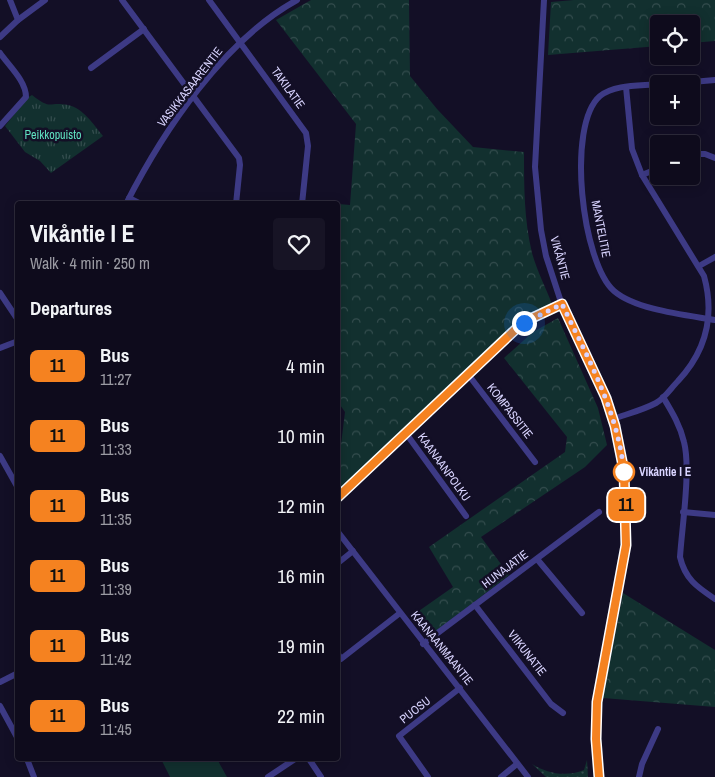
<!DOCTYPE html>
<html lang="en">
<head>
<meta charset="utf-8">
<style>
	body { margin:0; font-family:"Archivo Narrow",sans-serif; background:#171425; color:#f1f3f6; height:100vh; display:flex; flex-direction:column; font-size:19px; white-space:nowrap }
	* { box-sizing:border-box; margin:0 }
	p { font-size:16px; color:#9b9ba3 }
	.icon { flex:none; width:28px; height:28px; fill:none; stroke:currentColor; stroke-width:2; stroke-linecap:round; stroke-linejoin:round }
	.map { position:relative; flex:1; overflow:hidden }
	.details { position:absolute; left:15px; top:201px; width:325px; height:560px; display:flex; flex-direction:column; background:#0e0b1c; border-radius:5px; box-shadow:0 2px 12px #0003,0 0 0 1px #2e2b3b }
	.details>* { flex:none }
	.badge { padding:0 10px; border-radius:8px; font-size:18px; line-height:32px }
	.tools { position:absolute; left:650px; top:15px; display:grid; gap:10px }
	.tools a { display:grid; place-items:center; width:50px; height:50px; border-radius:5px; background:#0e0b1c; box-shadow:0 2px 12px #0003,0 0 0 1px #2e2b3b; font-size:25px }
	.you { position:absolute; width:25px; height:25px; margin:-12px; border:4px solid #fff; border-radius:50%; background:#1a73e8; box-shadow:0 0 0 8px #1a73e833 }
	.map>.badge { position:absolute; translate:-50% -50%; box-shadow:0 0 0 2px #fff }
	h2 { padding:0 15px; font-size:19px; line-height:45px }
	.round { display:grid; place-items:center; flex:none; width:52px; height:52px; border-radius:5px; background:#171425 }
	.overview { display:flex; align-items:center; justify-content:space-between; height:85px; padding:0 15px }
	h1 { font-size:24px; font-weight:700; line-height:38px }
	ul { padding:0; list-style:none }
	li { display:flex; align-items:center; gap:15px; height:70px; padding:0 15px }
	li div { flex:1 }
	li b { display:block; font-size:19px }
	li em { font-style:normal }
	li .badge { min-width:55px; font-weight:700; text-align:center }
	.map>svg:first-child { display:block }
	.grass { fill:url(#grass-dots) }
	.forest { fill:url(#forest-crowns) }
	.park { fill:url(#park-tufts) }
	.garden { fill:#12302f }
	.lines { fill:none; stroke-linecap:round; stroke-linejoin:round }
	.minor { stroke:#3d3a85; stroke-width:6 }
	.line-casing { stroke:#fff; stroke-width:11 }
	.line { stroke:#f58220; stroke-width:8 }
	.walk { stroke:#d9d4ff; stroke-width:5; stroke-dasharray:0 9 }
	.stop-dot { fill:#fff; stroke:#f58220; stroke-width:2.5 }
	.labels { text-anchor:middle; stroke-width:5; stroke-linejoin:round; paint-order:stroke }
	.street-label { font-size:12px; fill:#d9d4ff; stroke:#130f26 }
	.park-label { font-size:12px; fill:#5fe0c0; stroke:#130f26 }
	.stop-label { font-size:12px; font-weight:bold; fill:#d9d4ff; stroke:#130f26; text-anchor:start }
</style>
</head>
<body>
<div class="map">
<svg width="715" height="777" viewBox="0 0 715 777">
	<defs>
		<pattern id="grass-dots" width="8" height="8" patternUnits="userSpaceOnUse" patternTransform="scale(1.25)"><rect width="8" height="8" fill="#12302f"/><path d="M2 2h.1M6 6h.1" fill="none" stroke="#344d4e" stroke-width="1.8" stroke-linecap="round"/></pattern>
		<pattern id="forest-crowns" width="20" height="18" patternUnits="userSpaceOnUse" patternTransform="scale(1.25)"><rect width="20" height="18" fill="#12302f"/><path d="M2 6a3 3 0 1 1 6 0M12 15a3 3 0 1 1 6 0" fill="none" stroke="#344d4e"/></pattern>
		<pattern id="park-tufts" width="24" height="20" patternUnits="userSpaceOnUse" patternTransform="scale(1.25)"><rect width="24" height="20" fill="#12302f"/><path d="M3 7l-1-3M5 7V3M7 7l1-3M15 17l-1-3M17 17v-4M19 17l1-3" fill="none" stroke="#344d4e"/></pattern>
	</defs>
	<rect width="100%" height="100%" fill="#130f26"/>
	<path class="grass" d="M587 760 588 777H546L532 764C548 774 566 777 584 770Z"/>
	<g class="forest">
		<path d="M311 0H409L410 76 437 109 473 147 524 152C524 187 524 220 532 253 537 271 546 288 552 304L529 314 338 492V469L345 412 338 402V204L350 205 356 124 276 20Z"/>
		<path d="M574 0H715V41L691 43V24H659V46L548 55 551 2Z"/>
		<path d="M558 318 598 408 607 445 585 467 481 537 509 575 433 634 416 613 453 587 429 547 565 452 567 437 504 358 533 332Z"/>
		<path d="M623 593 715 650V707L603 698Z"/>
	</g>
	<path class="park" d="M32 95C52 111 48 101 68 105 83 108 94 125 103 136L51 173 40 161 25 152 5 126 27 98Z"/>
	<path class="garden" d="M166 759H217L227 777H170L162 761Z"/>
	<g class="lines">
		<g class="minor">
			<path d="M122 0 239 158 240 165 236 204"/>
			<path d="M209 0 306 133 308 146 302 204"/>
			<path d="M544 0 535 167 541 230 546 256 562 305 606 399 615 426 624 471 625 545 597 702 596 739 599 777"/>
			<path d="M18 20 45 0"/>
			<path d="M0 37 18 20 10 0"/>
			<path d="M0 53C9 66 26 81 26 97L0 126"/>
			<path d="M91 68 144 29"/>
			<path d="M659 84C640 86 615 84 600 96 566 125 582 263 614 291 636 310 686 315 715 320"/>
			<path d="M669 84 715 80"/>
			<path d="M691 154H705L715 158"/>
			<path d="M642 175 659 168"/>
			<path d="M129 198 141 204"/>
			<path d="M126 204C163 131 224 40 297 0"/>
			<path d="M699 266 715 257"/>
			<path d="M0 293 18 320"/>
			<path d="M0 348 18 341"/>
			<path d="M467 373 535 462"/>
			<path d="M663 397C672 412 680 425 684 442 691 469 682 527 680 557 685 579 697 587 715 599"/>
			<path d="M613 419C627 414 643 410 656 403 665 398 671 388 678 381 706 351 715 316 704 276L642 175 632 149 626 87"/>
			<path d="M405 432 466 516"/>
			<path d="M0 456 18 488"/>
			<path d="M338 497 516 329 530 319 562 305"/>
			<path d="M683 512 715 515"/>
			<path d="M338 532 528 777"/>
			<path d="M537 559 582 613"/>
			<path d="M338 563 353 551"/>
			<path d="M475 605 551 704 563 713"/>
			<path d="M423 644 599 512"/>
			<path d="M338 654 341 659 400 613"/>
			<path d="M0 682 18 673"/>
			<path d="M0 706 18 739"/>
			<path d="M27 759 34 777"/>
			<path d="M309 759 321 777"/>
			<path d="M268 777 295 759"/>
			<path d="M428 777 399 736 460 688"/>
			<path d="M501 777 517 764"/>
			<path d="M639 777 642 764 658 729"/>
		</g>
	</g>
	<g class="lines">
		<g class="line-casing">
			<path id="line" d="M338 497 516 329 530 319 562 304 606 398 615 426 624 471 626 545 597 702 596 739 599 777"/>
		</g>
		<use href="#line" class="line"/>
		<path class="walk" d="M524 323 562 304C588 358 618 412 624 472"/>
	</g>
	<circle class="stop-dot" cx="624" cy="472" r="10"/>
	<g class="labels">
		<g class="street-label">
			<text transform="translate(190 87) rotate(-52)" y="4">VASIKKASAARENTIE</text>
			<text transform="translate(288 88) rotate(54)" y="4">TAKILATIE</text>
			<text transform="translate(601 229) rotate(79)" y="4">MANTELITIE</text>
			<text transform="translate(560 258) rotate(75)" y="4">VIKÅNTIE</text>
			<text transform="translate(510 411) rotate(52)" y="4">KOMPASSITIE</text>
			<text transform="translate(444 467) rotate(54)" y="4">KAANAANPOLKU</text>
			<text transform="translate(505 569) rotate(-37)" y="4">HUNAJATIE</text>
			<text transform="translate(442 648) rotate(51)" y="4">KAANAANMAANTIE</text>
			<text transform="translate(527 653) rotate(52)" y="4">VIIKUNATIE</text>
			<text transform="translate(415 710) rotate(-38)" y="4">PUOSU</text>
		</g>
		<g class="park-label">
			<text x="53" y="139">Peikkopuisto</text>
		</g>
		<g class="stop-label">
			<text x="639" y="476">Vikåntie I E</text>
		</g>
	</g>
</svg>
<div class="tools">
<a><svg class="icon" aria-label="locate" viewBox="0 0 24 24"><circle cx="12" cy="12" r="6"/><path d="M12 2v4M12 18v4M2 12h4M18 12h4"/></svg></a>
<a>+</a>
<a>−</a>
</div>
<div class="you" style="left:524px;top:323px"></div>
<b class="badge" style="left:626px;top:505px;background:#f58220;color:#111">11</b>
<section class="details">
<div class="overview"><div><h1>Vikåntie I E</h1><p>Walk · 4 min · 250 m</p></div><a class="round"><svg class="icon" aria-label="heart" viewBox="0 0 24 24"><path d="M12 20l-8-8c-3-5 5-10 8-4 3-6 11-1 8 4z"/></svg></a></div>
<h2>Departures</h2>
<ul>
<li><span class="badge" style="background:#f58220;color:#111">11</span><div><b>Bus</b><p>11:27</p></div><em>4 min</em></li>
<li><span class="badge" style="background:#f58220;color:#111">11</span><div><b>Bus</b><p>11:33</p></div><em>10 min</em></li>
<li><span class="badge" style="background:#f58220;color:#111">11</span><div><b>Bus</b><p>11:35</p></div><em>12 min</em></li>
<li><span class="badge" style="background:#f58220;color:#111">11</span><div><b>Bus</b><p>11:39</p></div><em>16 min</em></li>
<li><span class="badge" style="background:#f58220;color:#111">11</span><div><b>Bus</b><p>11:42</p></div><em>19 min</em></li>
<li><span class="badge" style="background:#f58220;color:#111">11</span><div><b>Bus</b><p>11:45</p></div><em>22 min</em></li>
</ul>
</section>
</div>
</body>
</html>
